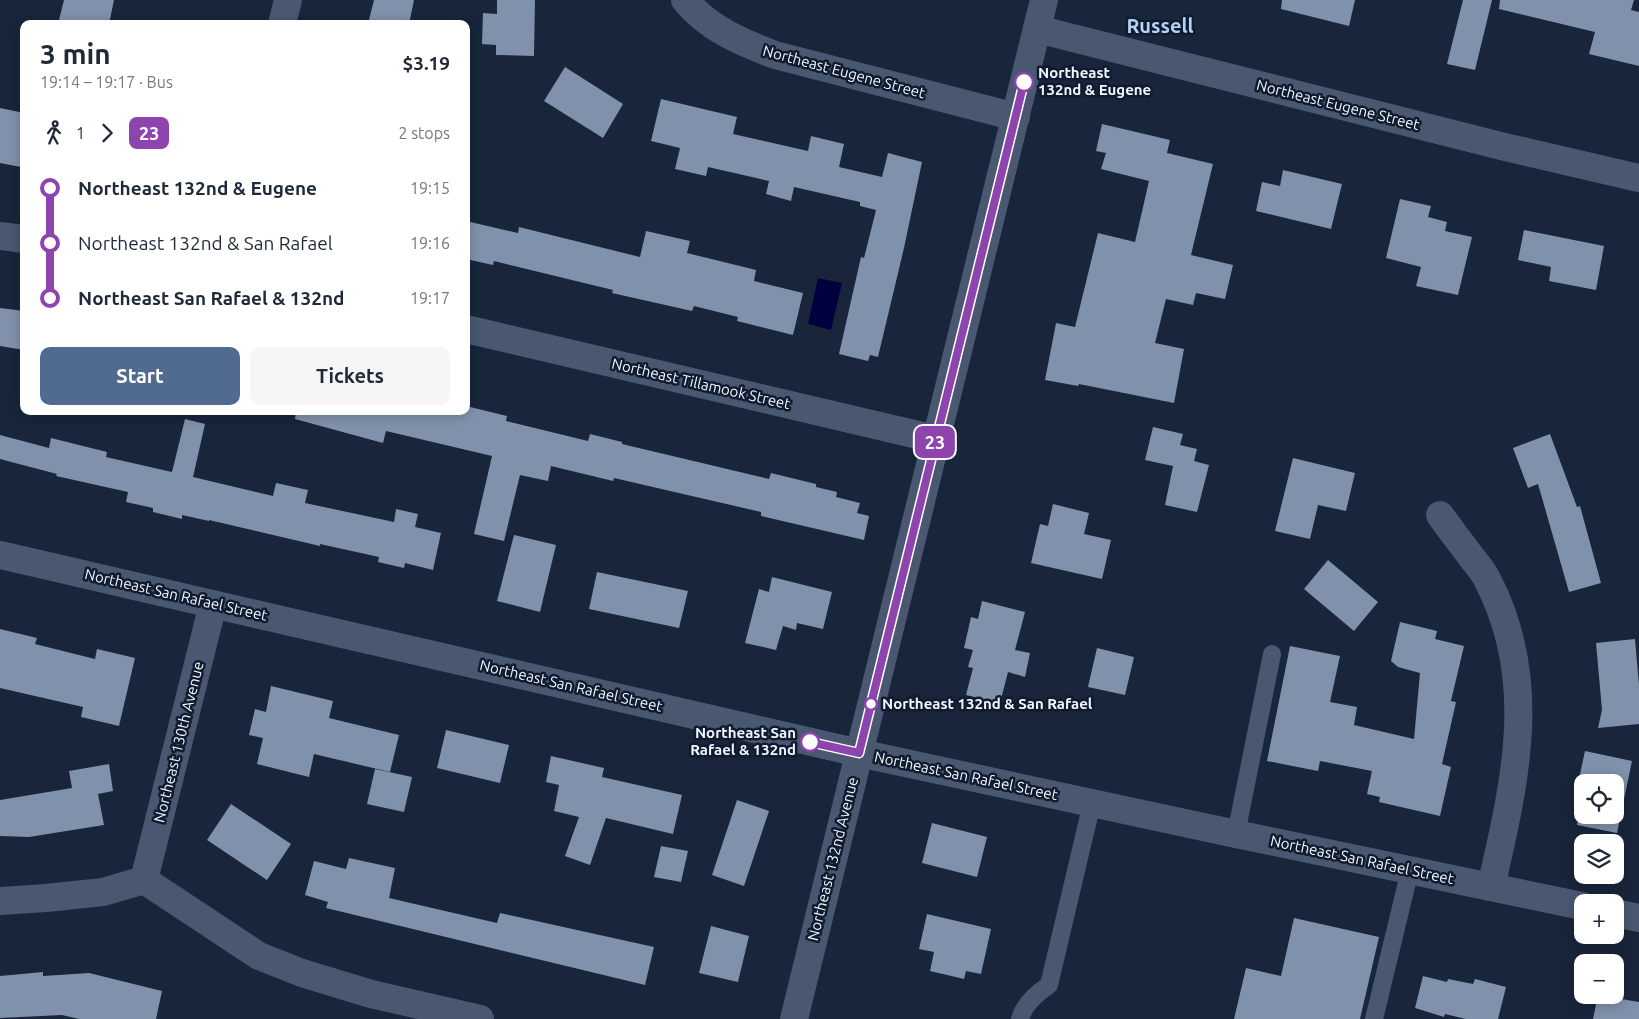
<!DOCTYPE html>
<html lang="en">
<head>
<meta charset="utf-8">
<style>
	body { margin:0; font-family:Ubuntu,sans-serif; background:#f6f6f7; color:#1f2937; height:100vh; display:flex; flex-direction:column; font-size:19px; white-space:nowrap }
	* { box-sizing:border-box; margin:0 }
	p { font-size:16px; color:#747a83 }
	.icon { flex:none; width:28px; height:28px; fill:none; stroke:currentColor; stroke-width:2; stroke-linecap:round; stroke-linejoin:round }
	.map { position:relative; flex:1; overflow:hidden }
	.details { position:absolute; left:20px; top:20px; width:450px; height:395px; display:flex; flex-direction:column; background:#fff; border-radius:10px; box-shadow:0 2px 12px #0003 }
	.details>* { flex:none }
	.badge { padding:0 10px; border-radius:8px; font-size:18px; line-height:32px }
	.controls { position:absolute; left:1574px; top:774px; display:grid; gap:10px }
	.controls a { display:grid; place-items:center; width:50px; height:50px; border-radius:10px; background:#fff; box-shadow:0 2px 12px #0003; font-size:25px }
	.map>.badge { position:absolute; translate:-50% -50%; box-shadow:0 0 0 2px #fff }
	.legs { display:flex; align-items:center; gap:8px; height:55px; padding:0 20px; font-size:16px }
	.legs p { margin-inline-start:auto }
	.headline { display:flex; align-items:center; justify-content:space-between; height:85px; padding:0 20px }
	h1 { font-size:28px; font-weight:700; line-height:38px }
	.primary-button { display:flex; gap:10px; margin-top:auto; padding:10px 20px }
	.primary-button a { flex:1; height:58px; border-radius:10px; background:#516a90; color:#fff; font-size:20px; font-weight:700; line-height:58px; text-align:center }
	.primary-button a+a { background:#f6f6f7; color:#1f2937 }
	ul { padding:0 20px; list-style:none }
	li { display:flex; align-items:center; gap:18px; height:55px; font-size:19px }
	li i { display:grid; place-items:center; width:8px; height:100%; margin:0 6px; background:currentColor }
	li i::after { content:''; width:12px; height:12px; margin:-6px; border:4px solid; border-radius:50%; background:#fff }
	li p { margin-inline-start:auto }
	li:first-child i { background:linear-gradient(#0000 50%,currentColor 0) }
	li:last-child i { background:linear-gradient(currentColor 50%,#0000 0) }
	.map>svg:first-child { display:block }
	.water { fill:#000041 }
	.building { fill:#8091ab }
	.lines { fill:none; stroke-linecap:round; stroke-linejoin:round }
	.service { stroke:#495870; stroke-width:18 }
	.minor { stroke:#495870; stroke-width:28 }
	.tertiary { stroke:#495870; stroke-width:28 }
	.line-1-casing { stroke:#fff; stroke-width:11 }
	.line-1 { stroke:#8e44ad; stroke-width:8 }
	.stop-1-dot { fill:#fff; stroke:#8e44ad; stroke-width:2.5 }
	.labels { text-anchor:middle; stroke-width:5; stroke-linejoin:round; paint-order:stroke }
	.street-label { font-size:15px; fill:#f0f5fe; stroke:#0f1b2f }
	.stop-label { font-size:15px; font-weight:bold; fill:#f0f5fe; stroke:#0f1b2f; text-anchor:start }
	.district-label { font-size:20px; font-weight:bold; fill:#b8d1f7; stroke:#0f1b2f }
</style>
</head>
<body>
<div class="map">
<svg width="1639" height="1019" viewBox="0 0 1639 1019">
	<rect width="100%" height="100%" fill="#18253a"/>
	<path class="water" d="M818 278 842 283 831 330 808 324Z"/>
	<g class="building">
		<path d="M64 0H114L109 24H58Z"/>
		<path d="M374 0H414L409 24H368Z"/>
		<path d="M497 0H535L534 56 496 55V45L482 44 483 13 497 14Z"/>
		<path d="M1282 0H1355L1349 26 1281 9Z"/>
		<path d="M1463 0H1492L1475 70 1447 64Z"/>
		<path d="M1500 0H1634L1631 10 1639 12V66L1589 54 1595 32 1499 9Z"/>
		<path d="M565 67 623 104 603 138 544 101Z"/>
		<path d="M661 99 737 117 733 134 808 151 811 136 844 144 839 167 882 177 888 153 922 162 904 248 878 357 870 355 868 361 839 354 861 257 864 258 876 210 860 206V202L794 187 791 201 766 194 769 181 708 167 706 176 675 169 680 148 651 141Z"/>
		<path d="M0 108 24 113V154L21 167 0 163Z"/>
		<path d="M1102 124 1170 140 1167 153 1213 164 1191 255 1233 265 1225 299 1196 293 1193 305 1166 299 1155 343 1184 349 1174 403 1079 384 1078 386 1045 380 1056 323 1075 327 1098 233 1135 242 1149 181 1101 169 1106 153 1096 151Z"/>
		<path d="M1283 170 1342 184 1331 229 1256 211 1262 182 1280 186Z"/>
		<path d="M1400 199 1431 206 1428 217 1447 222 1445 231 1472 237 1458 295 1416 286 1421 267 1386 258Z"/>
		<path d="M466 221 518 233 519 227 640 257 646 231 690 241 687 253 756 270 754 281 803 293 793 335 737 321 738 317 694 306 692 311 612 293 613 290 494 261 493 265 466 259Z"/>
		<path d="M1524 230 1604 246 1596 290 1549 281 1551 267 1518 260Z"/>
		<path d="M0 308 24 311V350L0 346Z"/>
		<path d="M466 406 507 416 506 421 588 441 590 434 622 442V444L769 479 771 473 816 484V487L837 492 836 497 860 503 857 513 869 516 864 540 761 516V512L614 478 613 481 551 466 548 481 520 475 504 541 474 534 492 456 386 431 383 443 295 419 296 411H466Z"/>
		<path d="M185 419 205 424 193 477 273 496 276 483 308 490 305 503 394 522 396 509 418 514 415 527 441 533 433 570 405 563 404 568 378 562 379 557 320 544V546L209 520V521L182 515V519L153 512V508L126 502 128 492 56 476 57 474 0 459V435L49 448 51 438 107 452 106 457 172 472Z"/>
		<path d="M1153 427 1183 434 1180 445 1197 449 1194 461 1209 465 1197 512 1165 505 1173 466 1145 460Z"/>
		<path d="M1550 434 1577 507 1580 506 1601 583 1569 592 1538 484 1528 488 1513 448Z"/>
		<path d="M1293 458 1355 473 1346 511 1318 505 1310 539 1275 531Z"/>
		<path d="M1053 504 1089 513 1084 534 1111 540 1102 579 1031 563 1040 524 1048 526Z"/>
		<path d="M514 535 556 545 540 612 497 601Z"/>
		<path d="M1328 560 1378 602 1354 631 1304 589Z"/>
		<path d="M597 572 688 591 679 628 589 609Z"/>
		<path d="M772 577 832 592 823 629 797 623 796 630 783 626 776 650 745 643 759 589 769 592Z"/>
		<path d="M982 601 1025 612 1015 650 1030 653 1025 677 1008 672 1000 703 966 695 973 668 968 667 973 650 964 648 971 617 978 619Z"/>
		<path d="M1400 622 1437 631 1435 639 1464 646 1451 701 1456 702 1442 764 1451 767 1440 816 1379 802 1380 797 1367 794 1372 771 1320 761 1318 771 1267 761 1290 646 1340 656 1330 702 1357 707 1354 725 1414 739 1420 673 1398 667 1391 661Z"/>
		<path d="M0 629 37 638 35 644 95 659 97 649 135 658 119 726 81 717 83 707 0 688Z"/>
		<path d="M1635 639 1639 685V724L1598 728 1602 710 1596 643Z"/>
		<path d="M1097 648 1134 657 1125 695 1088 687Z"/>
		<path d="M271 686 333 701 329 718 399 735 390 772 314 754 309 777 257 764 263 738 249 735 255 709 266 712Z"/>
		<path d="M446 730 509 745 500 783 437 768Z"/>
		<path d="M1585 751 1632 761 1617 833 1577 825 1582 799V815H1615V782H1582V789L1577 788Z"/>
		<path d="M551 756 604 768 602 777 682 795 673 834 606 818 590 865 565 856 579 817 554 811 559 785 546 782Z"/>
		<path d="M109 764 113 791 98 794 104 825 29 837 0 836V800L72 788 69 771Z"/>
		<path d="M375 769 412 777 404 812 367 804Z"/>
		<path d="M737 800 769 811 744 886 712 875Z"/>
		<path d="M231 804 291 844 267 880 207 840Z"/>
		<path d="M932 823 987 837 977 877 922 863Z"/>
		<path d="M661 846 688 851 681 882 654 877Z"/>
		<path d="M349 858 395 868 389 898 497 923 500 913 654 947 645 985 326 908 328 902 305 895 314 861 346 869Z"/>
		<path d="M927 914 991 929 981 974 966 971 964 979 930 971 934 952 919 949Z"/>
		<path d="M1294 918 1379 937 1360 1019H1234L1246 968 1281 976Z"/>
		<path d="M711 926 749 936 738 982 699 973Z"/>
		<path d="M43 972V976L89 973 162 991 156 1019H79L62 1015 0 1018V976Z"/>
		<path d="M1423 976 1447 982 1448 979 1473 984 1475 979 1506 987 1498 1019H1466L1445 1014 1444 1017 1415 1008Z"/>
		<path d="M1598 995 1639 1002V1019H1593Z"/>
	</g>
	<g class="lines">
		<g class="service">
			<path d="M1236 834 1272 654"/>
			<path d="M1020 1019C1024 1004 1037 993 1049 985L1092 803"/>
			<path d="M1374 1019 1410 870"/>
		</g>
		<g class="minor">
			<path d="M685 0C709 29 741 42 775 55L1016 117"/>
			<path d="M282 24 288 0"/>
			<path d="M1037 29 1505 147 1639 178"/>
			<path d="M0 236 24 239"/>
			<path d="M466 329 935 439"/>
			<path d="M1440 515C1450 529 1461 543 1472 558 1477 564 1483 571 1487 579 1540 680 1515 782 1491 887"/>
			<path d="M144 880 213 604"/>
			<path d="M0 901 46 898 103 892 144 880 259 956 302 973 371 994 480 1019"/>
			<path d="M794 1019 1044 0"/>
		</g>
		<g class="tertiary">
			<path d="M0 555 859 753 1236 834 1582 906"/>
			<path d="M1615 913 1639 918"/>
		</g>
	</g>
	<g class="lines">
		<g class="line-1-casing">
			<path id="line-1" d="M810 742 859 753 1024 82"/>
		</g>
		<use href="#line-1" class="line-1"/>
	</g>
	<g class="stop-1-dot">
		<circle cx="1024" cy="82" r="9"/>
		<circle cx="871" cy="704" r="6"/>
		<circle cx="810" cy="742" r="9"/>
	</g>
	<g class="labels">
		<g class="street-label">
			<text transform="translate(844 72) rotate(15)" y="5">Northeast Eugene Street</text>
			<text transform="translate(1338 105) rotate(14)" y="5">Northeast Eugene Street</text>
			<text transform="translate(701 384) rotate(13)" y="5">Northeast Tillamook Street</text>
			<text transform="translate(176 595) rotate(13)" y="5">Northeast San Rafael Street</text>
			<text transform="translate(571 686) rotate(13)" y="5">Northeast San Rafael Street</text>
			<text transform="translate(179 742) rotate(-76)" y="5">Northeast 130th Avenue</text>
			<text transform="translate(966 776) rotate(12)" y="5">Northeast San Rafael Street</text>
			<text transform="translate(833 859) rotate(-76)" y="5">Northeast 132nd Avenue</text>
			<text transform="translate(1362 860) rotate(12)" y="5">Northeast San Rafael Street</text>
		</g>
		<g class="stop-label">
			<text x="1038" y="78">Northeast<tspan x="1038" dy="17">132nd &amp; Eugene</tspan></text>
			<text x="882" y="709">Northeast 132nd &amp; San Rafael</text>
			<text x="796" y="738" text-anchor="end">Northeast San<tspan x="796" dy="17">Rafael &amp; 132nd</tspan></text>
		</g>
		<g class="district-label">
			<text x="1160" y="33">Russell</text>
		</g>
	</g>
</svg>
<div class="controls">
<a><svg class="icon" aria-label="locate" viewBox="0 0 24 24"><circle cx="12" cy="12" r="6"/><path d="M12 2v4M12 18v4M2 12h4M18 12h4"/></svg></a>
<a><svg class="icon" aria-label="layers" viewBox="0 0 24 24"><path d="M12 4l9 5-9 5-9-5zM3 14l9 5 9-5"/></svg></a>
<a>+</a>
<a>−</a>
</div>
<b class="badge" style="left:935px;top:442px;background:#8e44ad;color:#fff">23</b>
<section class="details">
<div class="headline"><div><h1>3 min</h1><p>19:14 – 19:17 · Bus</p></div><b>$3.19</b></div>
<div class="legs"><svg class="icon" aria-label="walk" viewBox="0 0 24 24"><circle cx="13" cy="4" r="2"/><path d="M13 8l-2 6 4 7M11 14l-3 7M7 12l3-4h3l4 4"/></svg>1<svg class="icon" aria-label="forward" viewBox="0 0 24 24"><path d="M9 5l7 7-7 7"/></svg><b class="badge" style="background:#8e44ad;color:#fff">23</b><p>2 stops</p></div>
<ul>
<li><i style="color:#8e44ad"></i><b>Northeast 132nd &amp; Eugene</b><p>19:15</p></li>
<li><i style="color:#8e44ad"></i><span>Northeast 132nd &amp; San Rafael</span><p>19:16</p></li>
<li><i style="color:#8e44ad"></i><b>Northeast San Rafael &amp; 132nd</b><p>19:17</p></li>
</ul>
<div class="primary-button"><a>Start</a><a>Tickets</a></div>
</section>
</div>
</body>
</html>
